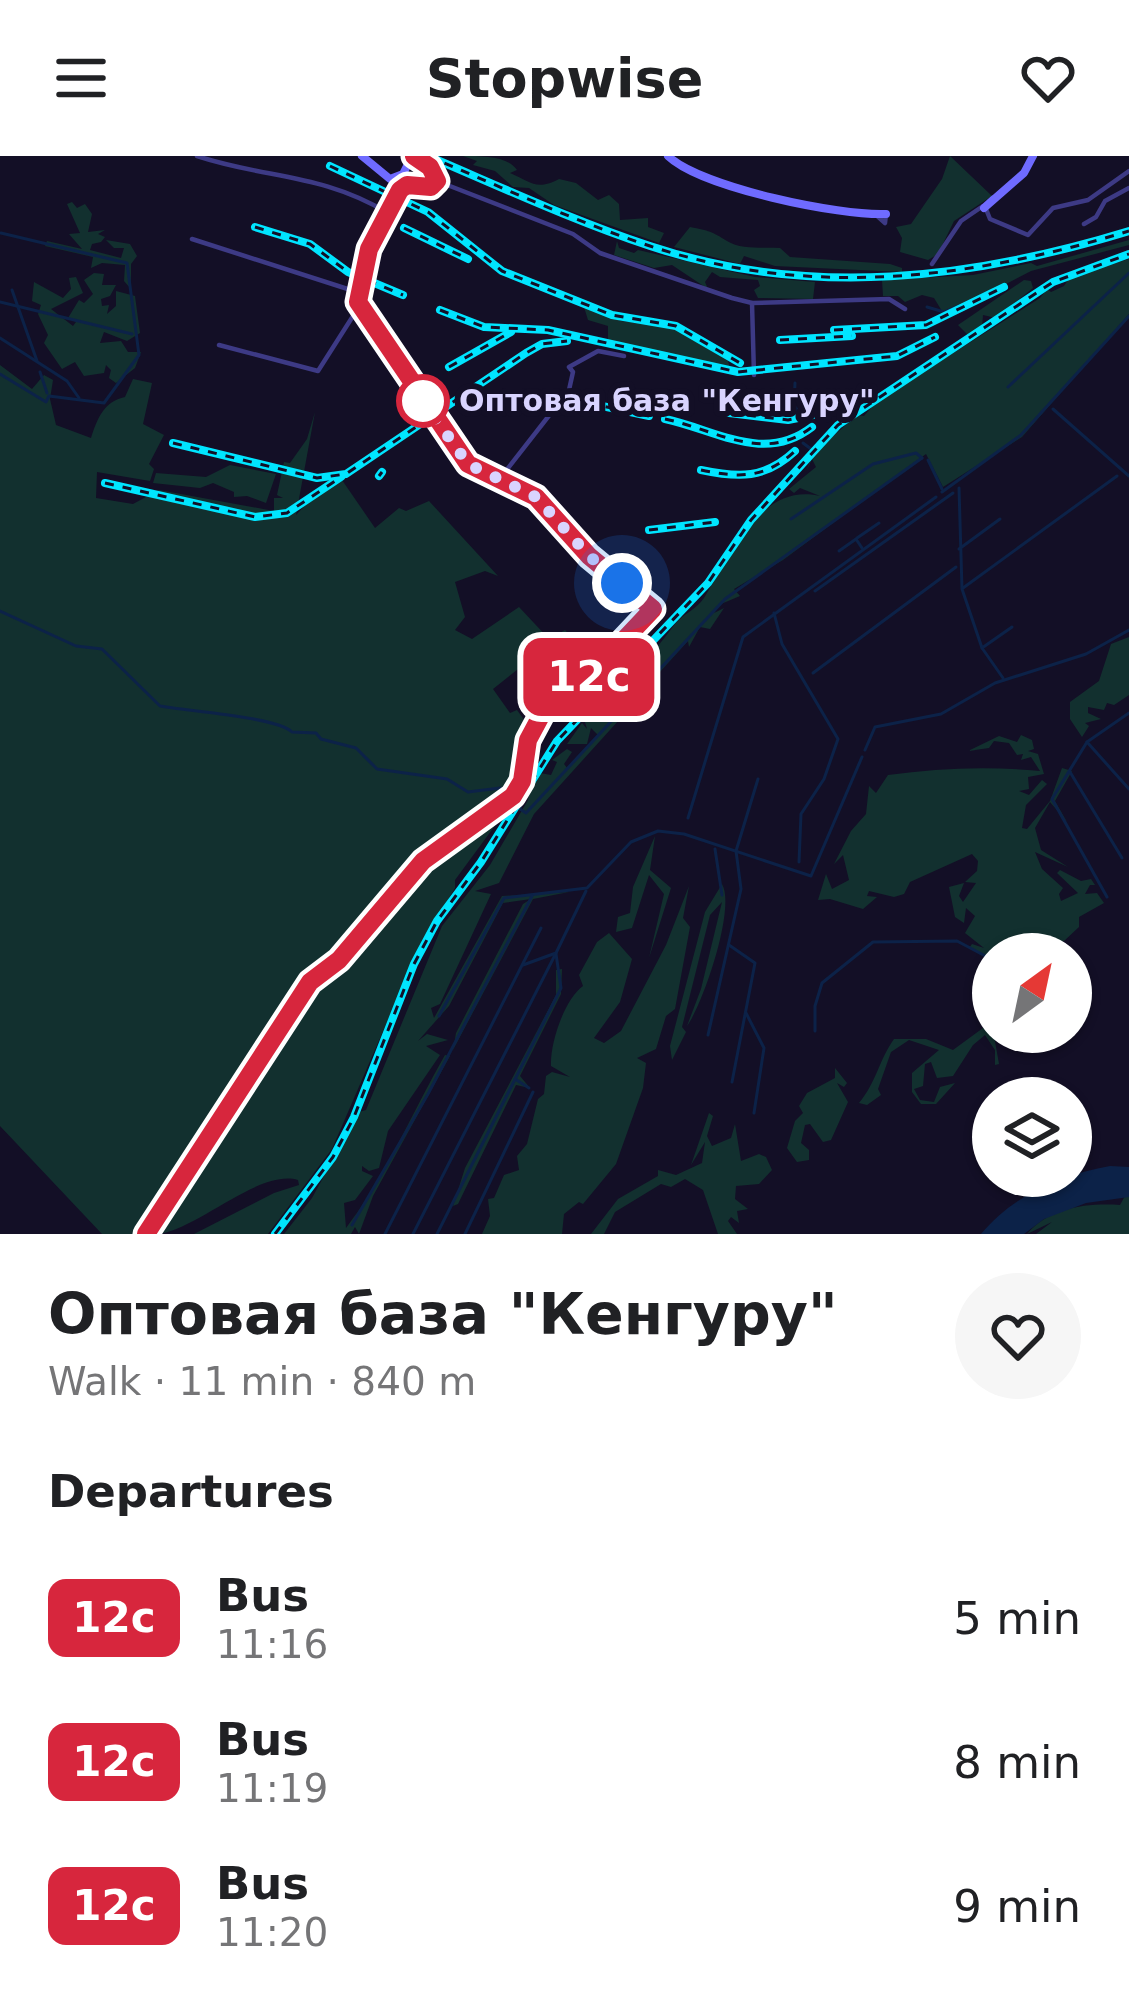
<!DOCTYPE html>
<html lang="en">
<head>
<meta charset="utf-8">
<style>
	body { margin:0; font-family:"DejaVu Sans",sans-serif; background:#f6f6f6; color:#202124; height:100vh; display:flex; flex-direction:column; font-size:45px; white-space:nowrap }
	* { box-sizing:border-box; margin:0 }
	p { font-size:39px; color:#757577 }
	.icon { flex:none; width:66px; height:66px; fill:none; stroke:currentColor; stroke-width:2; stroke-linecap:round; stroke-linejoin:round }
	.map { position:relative; height:1078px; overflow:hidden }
	.sheet { display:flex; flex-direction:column; background:#fff; flex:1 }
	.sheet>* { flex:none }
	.badge { padding:0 24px; border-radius:18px; font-size:42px; line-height:78px }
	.needle { width:78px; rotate:33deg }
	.fabs { position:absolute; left:972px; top:777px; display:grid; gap:24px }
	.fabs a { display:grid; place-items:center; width:120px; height:120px; border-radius:50%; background:#fff; box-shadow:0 3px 9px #0004; font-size:60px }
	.you { position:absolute; width:60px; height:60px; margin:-30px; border:9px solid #fff; border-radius:50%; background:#1a73e8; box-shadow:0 0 0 18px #1a73e833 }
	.map>.badge { position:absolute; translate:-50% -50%; box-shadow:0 0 0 6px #fff }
	h2 { padding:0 48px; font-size:45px; line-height:108px }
	.round { display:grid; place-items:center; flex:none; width:126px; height:126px; border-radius:63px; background:#f6f6f6 }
	.headline { display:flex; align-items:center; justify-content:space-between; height:204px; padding:0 48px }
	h1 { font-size:57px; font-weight:600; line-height:90px }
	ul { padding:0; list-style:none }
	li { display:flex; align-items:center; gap:36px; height:144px; padding:0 48px }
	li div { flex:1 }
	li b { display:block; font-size:45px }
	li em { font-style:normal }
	li .badge { min-width:132px; font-weight:700; text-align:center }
	header { display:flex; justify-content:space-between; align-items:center; height:156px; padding:0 48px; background:#fff; font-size:54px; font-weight:600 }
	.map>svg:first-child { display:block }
	.green { fill:#12302f }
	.water { fill:#0c2248 }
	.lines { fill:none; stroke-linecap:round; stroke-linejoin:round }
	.stream { stroke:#0c2248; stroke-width:3 }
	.street { stroke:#3d3a85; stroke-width:4.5 }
	.secondary { stroke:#6f6bff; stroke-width:8 }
	.rail-casing { stroke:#00e5ff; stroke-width:8 }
	.rail { stroke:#130f26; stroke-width:3; stroke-dasharray:9; stroke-linecap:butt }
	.line-casing { stroke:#fff; stroke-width:27 }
	.line { stroke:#d7263d; stroke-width:18 }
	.walk { stroke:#d9d4ff; stroke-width:12; stroke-dasharray:0 21.6 }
	.stop-dot { fill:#fff; stroke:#d7263d; stroke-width:6 }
	.labels { text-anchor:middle; stroke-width:12; stroke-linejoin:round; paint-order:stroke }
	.stop-label { font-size:30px; font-weight:bold; fill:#d9d4ff; stroke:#130f26; text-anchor:start }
</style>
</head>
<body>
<header><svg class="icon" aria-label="menu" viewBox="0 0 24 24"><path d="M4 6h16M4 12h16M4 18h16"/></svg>Stopwise<svg class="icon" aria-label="heart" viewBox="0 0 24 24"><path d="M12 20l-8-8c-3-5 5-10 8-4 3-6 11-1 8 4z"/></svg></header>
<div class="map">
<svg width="1129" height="1078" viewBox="0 0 1129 1078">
	<rect width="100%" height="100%" fill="#130f26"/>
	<g class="green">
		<path d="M463 0C482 0 508 0 517 14L510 17C531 26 536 35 559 23L576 27 598 44 609 39 619 48 620 64 648 62V71L664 77 659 87 554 49 529 32 513 31 495 15 473 9 477 5Z"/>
		<path d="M950 0 992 40 954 65 938 98 928 104 900 96 902 82 896 71 911 68 942 23Z"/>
		<path d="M72 46 77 52 85 48 92 58 88 76 105 74 98 78 105 81 101 86 92 88 90 94 121 102 124 92H114L106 84 130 88 137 100 131 108V133L124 125 125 109 102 107 91 112 93 101 45 90 47 85 82 93 69 78 80 77 67 48Z"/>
		<path d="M690 71C710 75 711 75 727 85 741 94 764 91 780 92L790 101 890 108 902 112V116L775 110 744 100 740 108 674 91Z"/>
		<path d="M1129 84V89L1031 115 945 160 934 142 922 139 905 146 898 140H883L882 124 973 119 1031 107 1037 110Z"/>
		<path d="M617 85 619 92 634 97 638 94 755 121 815 126 813 143 758 142 754 134 760 130 758 124 720 121 712 116 705 126 708 133 672 109 654 112 614 99Z"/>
		<path d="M1129 103V158L1022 281 943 331 926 298 783 404 734 433 740 440 721 448 714 457 724 452 710 473 700 471 689 491 688 485 659 517 657 527H651L634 552 628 554 534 658 499 727 475 735 491 738 440 848 431 852 434 862 502 740 569 736 533 743 453 894 456 877 523 748 531 743 503 747 449 850 418 885 427 878 448 884 426 890 440 899 388 975 379 1012 369 1015 362 1010V1015L373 1020 355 1044 344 1047 346 1072C384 1023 412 957 445 899L450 900 373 1040 359 1078 355 1071 351 1078H284L312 1042 359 956 366 954 442 770 490 709 528 644 530 628 540 617 551 619 557 606 552 604 567 593 572 596 564 608 568 613 598 579 591 572 587 588H567L582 567 587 573 585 566 633 510V517C650 501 663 484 675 468 683 458 697 453 704 442 730 401 759 326 820 340L800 332 794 337 789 333 816 311 812 303 806 316 813 298 857 259 864 260 876 246 1040 142 1047 133 1051 136 1064 130 1070 121Z"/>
		<path d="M94 117 104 118 102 129H116L110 140 101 143 102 150 109 149 107 158 116 150V135L135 140 140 177 127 185 104 176 100 187 121 185 128 196H141L135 212 116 227 109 222 111 214 106 209 104 217 84 220 75 206 62 213 44 187 48 179 38 158 41 149 32 145 34 126 63 142 71 133 69 122 76 121 83 137 51 153 73 170 76 166 68 162 79 144 84 147 93 138 84 124Z"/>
		<path d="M1024 124 1031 125 1033 132 996 162 983 159 982 171 968 179 958 169Z"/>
		<path d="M584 151 621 165 673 171 728 205 730 213 608 187V170L588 164Z"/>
		<path d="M0 209 32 233 44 219 53 224 50 243 56 269 91 282C97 263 104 245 125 241L133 223 152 227 143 268 164 279 149 308 154 313 150 325 97 316 96 342 133 348 159 334 274 355V342H283L277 339 284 306 290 307 307 283 315 256 296 359 311 343 342 324 375 372 399 352 406 355 429 345 498 420 485 415 455 426 465 461 455 474 472 483 519 451 549 483 565 474 591 502 553 517 532 502 493 533 510 557 517 554 530 572 515 628 492 648 484 663 498 662 499 655 511 648 455 724V732L419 792 332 993 268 1078H194L274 1037 299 1029 298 1024C259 1013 201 1071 159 1078 141 1078 121 1078 102 1078L0 970Z"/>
		<path d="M230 309 276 318 266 347 247 340 234 341V336L213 327 200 332 153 327 156 317 206 321Z"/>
		<path d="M1129 481V539L1114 549 1107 547 1104 554 1088 551V557L1101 563 1085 567 1089 570 1082 581 1070 563V546L1099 525 1111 488Z"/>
		<path d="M1021 579 1032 584 1034 593 1028 595 1038 598 1044 618 1028 621 1029 633 1019 635 1029 639 1042 624 1047 628 1026 649 1022 672 1027 673 1050 645 1062 612 1072 615 1055 645 1067 666 1050 646 1035 672 1041 694 1068 711 1035 696 1042 713 1063 732 1059 738 1061 745 1078 737 1057 717 1060 714 1081 725 1091 723 1095 729H1090L1085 738 1097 737 1104 747 1079 761V771L1064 785 1044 790 1047 798H993V806L969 792 972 788 984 792 965 777 975 760 966 752 964 767 955 761 949 731 964 727 959 740 963 746 976 727 965 726 977 715 978 705 972 698 910 726 904 738 894 741 869 735 867 740 877 741 863 753 830 743 818 744 826 718 832 733 849 724 843 699 834 708 851 675 866 658 869 630 876 637 888 619C939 612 988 610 1040 615L1031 601 1021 604 1023 598 1017 599 1009 587 994 585 989 592 968 595 999 580 1017 586Z"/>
		<path d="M655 680 650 714 671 732 649 802 664 738 649 719 632 772 616 776 618 761 630 757 633 731Z"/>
		<path d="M722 728C736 752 703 848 687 870L701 833 722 746 710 759 682 871 686 876 672 904 670 890 705 756Z"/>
		<path d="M689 730 683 762 690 771 675 853 666 860 656 893 637 902 646 907 643 932 616 1008 583 1048 579 1046 564 1058 562 1078H482L490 1060 488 1043 494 1042 504 1019 519 1014 517 1000 527 988 538 943 544 938 546 920 552 916 570 921 551 910C550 887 564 844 583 830L579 819 597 786 609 777 632 803 620 846 594 882 604 887 621 875 666 789Z"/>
		<path d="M562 813 561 838 520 920 530 932 516 929 458 1048 453 1050 465 1012 556 839V814Z"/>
		<path d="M983 872 993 874 999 908 995 909V894L985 879 973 889 953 920 937 922 931 906 925 908 923 930 914 933 920 944 934 946 940 931 955 927 936 948H921L912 936V917L939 894 909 884 891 896 878 933 881 939 867 949 859 947C876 927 879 904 894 883H926L953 894Z"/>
		<path d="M835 912 847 927 844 931 837 927 848 946 831 984 823 986 810 968 805 969 801 987 809 994V1004L797 1006 787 992 795 965 803 957 799 950 807 937 835 922Z"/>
		<path d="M709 957 713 960 707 980 712 990 731 982 735 968 741 1005 759 998 766 1001 772 1014 759 1028 736 1030 735 1043 748 1053 737 1055 739 1067 731 1061 728 1065 737 1078H718L703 1034 685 1023 671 1031 661 1028 615 1056 604 1078H591L618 1043 658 1020V1014L676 1019 702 1007 705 986 691 1009Z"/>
		<path d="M1125 1040 1129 1041V1078H1036L1052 1066 1027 1078C1050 1051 1087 1047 1120 1049Z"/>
	</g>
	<path class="water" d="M1110 1010 1129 1011V1041L1086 1047 1044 1063 1024 1078H981C1014 1038 1062 1019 1110 1010Z"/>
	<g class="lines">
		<g class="stream">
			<path d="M12 134 37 205"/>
			<path d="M0 146 132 178"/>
			<path d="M927 151 944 156 959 150"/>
			<path d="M0 182 67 225 79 242"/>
			<path d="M40 216 47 237"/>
			<path d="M0 218 46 246 49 240 104 247 139 199 127 107 1 77"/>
			<path d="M795 227 794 249 800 259"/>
			<path d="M1008 231 1129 117"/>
			<path d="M1053 253 1129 320"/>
			<path d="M803 287 815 296"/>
			<path d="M928 304 942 333"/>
			<path d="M959 332 962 433 982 492 1012 471"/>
			<path d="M942 336 1021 279 1129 160"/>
			<path d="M791 363 873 308 916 297 922 302"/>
			<path d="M857 382 879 367"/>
			<path d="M959 393 1000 363"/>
			<path d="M839 395 856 383 862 392"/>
			<path d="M963 432 1117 320"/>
			<path d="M815 435 953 337"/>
			<path d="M0 455 76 490 102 493 160 550C186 555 277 561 292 576L316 577 321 583 356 592 377 613 447 623 468 636 500 632 510 636"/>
			<path d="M774 457 782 488 838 583 824 623 801 658 799 706"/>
			<path d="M982 492 1003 522"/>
			<path d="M813 517 956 411"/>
			<path d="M1129 557 1087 586 1129 633"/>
			<path d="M1087 586 1052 643 1107 741"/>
			<path d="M865 594 875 571 941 558 995 527 1086 498 1129 474"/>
			<path d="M1070 616 1122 702"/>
			<path d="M521 643 520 653 526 657 725 443 922 302"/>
			<path d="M688 662 743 481 936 341"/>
			<path d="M715 693 722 739"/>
			<path d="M729 789 755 807 732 926"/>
			<path d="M523 809 556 797 586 735"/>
			<path d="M746 857 764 892 754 957"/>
			<path d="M439 860 504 742 587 732 631 686 658 675 684 678 811 720 862 601"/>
			<path d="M815 875V850L822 827 873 786 957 785 993 804"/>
			<path d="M708 879 741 733 736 695 758 623"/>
			<path d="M515 923 529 932"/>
			<path d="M352 1069 428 938 532 740"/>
			<path d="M385 1078 541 772"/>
			<path d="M413 1078 556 797"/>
			<path d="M437 1078 561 832 556 798"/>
			<path d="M465 1078 533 936"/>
		</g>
		<g class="street">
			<path d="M197 0C267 23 321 17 388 57"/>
			<path d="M437 25 573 78 600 97 732 142 752 147 889 143 905 153"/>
			<path d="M986 53 990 63 1028 79 1053 52 1088 44 1129 15"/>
			<path d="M875 58 885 67 886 58"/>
			<path d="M1084 68 1096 61 1105 45 1129 32"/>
			<path d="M192 83 357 136"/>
			<path d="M932 108 961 65 983 50"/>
			<path d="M752 147 754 219"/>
			<path d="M219 189 318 215 360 149"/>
			<path d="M498 325 569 234 573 216 569 211 598 195 624 200"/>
		</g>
		<g class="secondary">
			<path d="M362 0 390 23 403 18 412 0"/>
			<path d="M668 0C702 32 840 60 886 58"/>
			<path d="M994 43 984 52 1024 17 1033 0"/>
			<path d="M146 1078 310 827 339 804 423 705 513 639 522 625 528 583 543 556 588 522 615 489 652 457V449L589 400 536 341 468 309 358 146 369 93 400 34 407 29 431 30 437 25 430 11 414 0"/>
		</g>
		<g class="rail-casing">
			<g id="rail">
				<path d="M428 0C501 31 574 65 650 90 810 143 972 123 1129 75"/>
				<path d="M330 10 428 56 502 115 612 159 676 170 740 207"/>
				<path d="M255 71 310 88 348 116 403 139"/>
				<path d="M404 72 468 103"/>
				<path d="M440 154 484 171 548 174 738 216 897 200 935 181"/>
				<path d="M834 174 926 169 1004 131"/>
				<path d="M780 184 852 180"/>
				<path d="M449 211 511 176"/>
				<path d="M588 247 649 260"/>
				<path d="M729 257 788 264 823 257"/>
				<path d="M665 263C717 274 764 308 812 271"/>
				<path d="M173 287 317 322 346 318 526 197 542 188 567 185"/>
				<path d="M701 314C739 322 765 323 795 295"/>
				<path d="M379 320 382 316"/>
				<path d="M105 327 255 361 287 357 341 321"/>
				<path d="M649 374 715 366"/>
				<path d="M275 1078 333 1001 354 961 414 808 437 765 481 706 557 585 708 427 751 364 838 269 1053 126 1129 98"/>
			</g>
		</g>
		<use href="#rail" class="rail"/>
	</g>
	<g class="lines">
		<g class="line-casing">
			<path id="line" d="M146 1078 310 826 339 804 423 705 513 640 522 625 528 584 543 556 588 522 653 453 589 400 536 341 468 308 358 146 369 93 400 34 407 29 431 31 437 25 430 11 414 0"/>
		</g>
		<use href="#line" class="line"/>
		<path class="walk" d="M423 245 468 308 536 341 589 400 622 427"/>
	</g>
	<circle class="stop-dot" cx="423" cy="245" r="24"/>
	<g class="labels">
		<g class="stop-label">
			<text x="459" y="255">Оптовая база "Кенгуру"</text>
		</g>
	</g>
</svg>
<div class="fabs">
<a><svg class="needle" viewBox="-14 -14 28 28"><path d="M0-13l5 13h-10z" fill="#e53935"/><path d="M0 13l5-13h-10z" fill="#757577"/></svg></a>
<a><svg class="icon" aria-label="layers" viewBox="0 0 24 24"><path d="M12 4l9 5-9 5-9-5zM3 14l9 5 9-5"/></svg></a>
</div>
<div class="you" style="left:622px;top:427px"></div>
<b class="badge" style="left:589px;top:521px;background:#d7263d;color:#fff">12с</b>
</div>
<section class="sheet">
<div class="headline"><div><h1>Оптовая база &quot;Кенгуру&quot;</h1><p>Walk · 11 min · 840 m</p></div><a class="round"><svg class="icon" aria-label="heart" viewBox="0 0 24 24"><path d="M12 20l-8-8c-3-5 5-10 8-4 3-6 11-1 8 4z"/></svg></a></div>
<h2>Departures</h2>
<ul>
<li><span class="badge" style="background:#d7263d;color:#fff">12с</span><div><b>Bus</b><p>11:16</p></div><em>5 min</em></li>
<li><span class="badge" style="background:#d7263d;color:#fff">12с</span><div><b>Bus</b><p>11:19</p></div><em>8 min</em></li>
<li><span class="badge" style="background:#d7263d;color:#fff">12с</span><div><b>Bus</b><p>11:20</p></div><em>9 min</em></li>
</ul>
</section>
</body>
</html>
